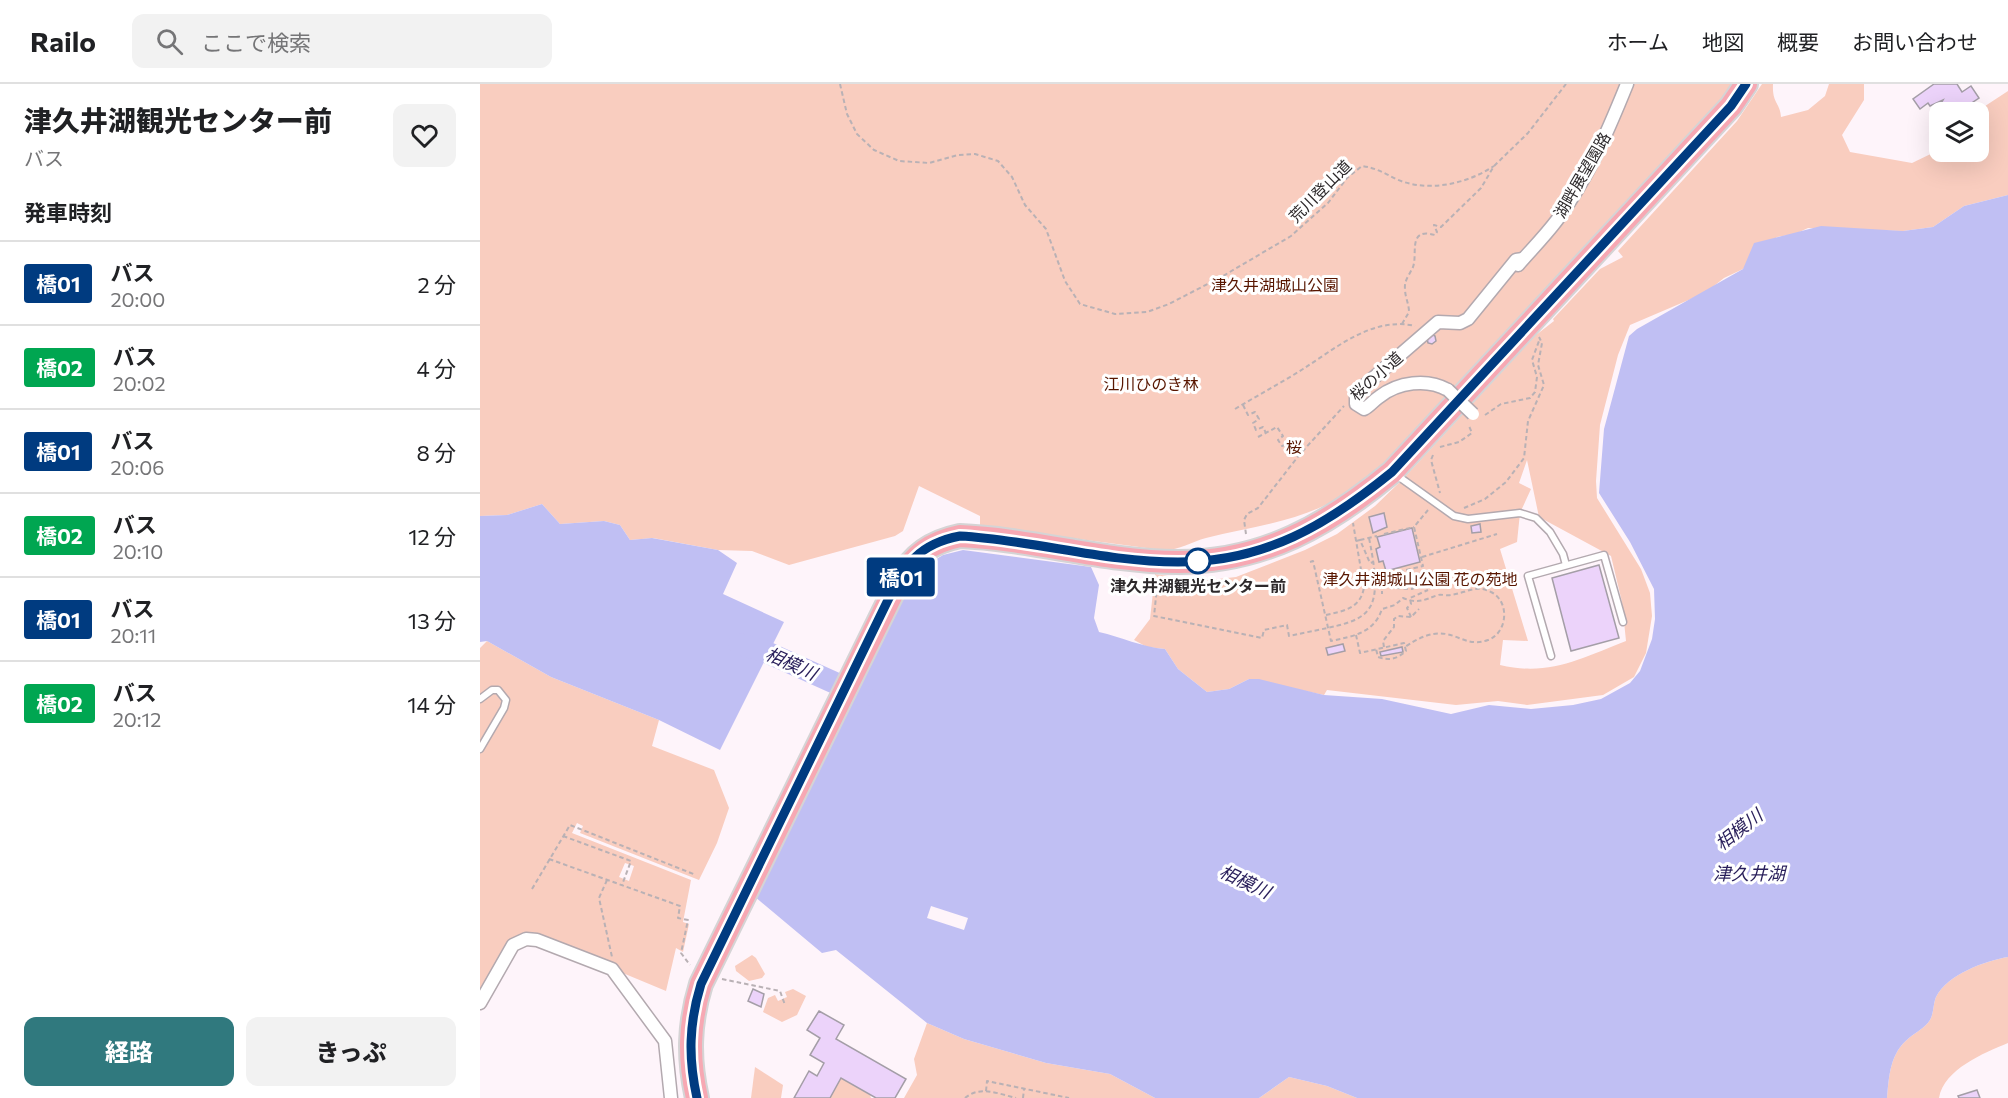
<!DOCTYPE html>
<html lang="ja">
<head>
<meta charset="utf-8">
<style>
	body { margin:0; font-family:Commissioner,"Noto Sans JP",sans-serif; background:#f2f2f2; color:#202124; height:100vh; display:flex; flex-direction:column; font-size:22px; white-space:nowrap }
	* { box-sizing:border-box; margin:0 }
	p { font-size:20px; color:#757577 }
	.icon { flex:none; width:33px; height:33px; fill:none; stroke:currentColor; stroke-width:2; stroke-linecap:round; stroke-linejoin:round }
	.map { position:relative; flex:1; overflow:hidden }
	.drawer { display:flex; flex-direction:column; background:#fff; width:480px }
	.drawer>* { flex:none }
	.badge { padding:0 12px; border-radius:4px; font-size:21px; line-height:39px }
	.buttons { position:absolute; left:1449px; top:18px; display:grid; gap:12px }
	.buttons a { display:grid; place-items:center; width:60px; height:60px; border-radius:12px; background:#fff; box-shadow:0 6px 24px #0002; font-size:30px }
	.map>.badge { position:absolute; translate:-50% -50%; box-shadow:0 0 0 3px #fff }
	h2 { padding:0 24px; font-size:22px; line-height:54px }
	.round { display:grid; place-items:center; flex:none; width:63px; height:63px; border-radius:12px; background:#f2f2f2 }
	.overview { display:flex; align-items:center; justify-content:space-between; height:102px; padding:0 24px }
	h1 { font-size:28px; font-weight:800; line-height:45px }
	.cta { display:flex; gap:12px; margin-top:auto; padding:12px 24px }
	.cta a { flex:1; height:69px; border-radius:12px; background:#30797e; color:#fff; font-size:24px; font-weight:800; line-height:69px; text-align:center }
	.cta a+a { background:#f2f2f2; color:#202124 }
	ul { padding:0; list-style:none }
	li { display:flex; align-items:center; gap:18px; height:84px; padding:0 24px; border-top:2px solid #e0e0e0 }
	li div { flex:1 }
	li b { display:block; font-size:22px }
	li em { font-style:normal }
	li .badge { min-width:66px; font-weight:700; text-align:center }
	header { display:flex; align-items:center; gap:36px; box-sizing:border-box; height:84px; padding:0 30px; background:#fff; border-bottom:2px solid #e0e0e0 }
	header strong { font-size:28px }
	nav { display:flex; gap:33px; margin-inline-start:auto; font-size:21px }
	.search { width:420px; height:54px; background:#f2f2f2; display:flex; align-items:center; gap:15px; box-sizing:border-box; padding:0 21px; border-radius:12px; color:#757577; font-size:22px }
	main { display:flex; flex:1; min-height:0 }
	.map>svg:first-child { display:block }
	.green { fill:#f9cdbf; fill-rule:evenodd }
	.water { fill:#c0bff3 }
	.pier { fill:#fef4fa }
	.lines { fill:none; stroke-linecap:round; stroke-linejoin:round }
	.river { stroke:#c0bff3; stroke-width:22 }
	.building { fill:#ecd3fa; stroke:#a49ea7; stroke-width:1.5 }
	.lane-casing { stroke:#b3a9af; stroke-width:9 }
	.street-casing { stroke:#b3a9af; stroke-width:15 }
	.highway-casing { stroke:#d5d4d5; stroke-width:26 }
	.path { stroke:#b9b1b5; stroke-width:2; stroke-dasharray:4.5 3; stroke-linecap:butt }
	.lane { stroke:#fff; stroke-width:6 }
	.street { stroke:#fff; stroke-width:12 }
	.highway { stroke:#f7a8b3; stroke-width:22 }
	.street-bridge-casing { stroke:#b3a9af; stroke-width:15; stroke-linecap:butt }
	.street-bridge { stroke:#fff; stroke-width:12 }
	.line-casing { stroke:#fff; stroke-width:14 }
	.line { stroke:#003b80; stroke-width:9 }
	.stop-dot { fill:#fff; stroke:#003b80; stroke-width:3 }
	.labels { text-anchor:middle; stroke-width:6; stroke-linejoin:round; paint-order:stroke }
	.street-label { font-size:16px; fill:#2d292b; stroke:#fff }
	.park-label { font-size:16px; fill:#581600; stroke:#fff }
	.stop-label { font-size:16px; font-weight:bold; fill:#2d292b; stroke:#fff }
	.water-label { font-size:18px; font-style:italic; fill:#281e5a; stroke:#fff }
</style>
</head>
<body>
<header>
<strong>Railo</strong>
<div class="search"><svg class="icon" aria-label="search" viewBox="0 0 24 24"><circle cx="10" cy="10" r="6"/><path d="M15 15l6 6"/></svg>ここで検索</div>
<nav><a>ホーム</a><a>地図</a><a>概要</a><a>お問い合わせ</a></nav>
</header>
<main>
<section class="drawer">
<div class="overview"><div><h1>津久井湖観光センター前</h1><p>バス</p></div><a class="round"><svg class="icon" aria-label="heart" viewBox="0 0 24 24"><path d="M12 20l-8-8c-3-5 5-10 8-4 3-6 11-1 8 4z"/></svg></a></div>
<h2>発車時刻</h2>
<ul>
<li><span class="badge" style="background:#003b80;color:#fff">橋01</span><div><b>バス</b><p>20:00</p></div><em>2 分</em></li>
<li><span class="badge" style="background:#00a651;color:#fff">橋02</span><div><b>バス</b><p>20:02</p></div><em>4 分</em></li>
<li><span class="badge" style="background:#003b80;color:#fff">橋01</span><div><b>バス</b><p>20:06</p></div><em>8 分</em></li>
<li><span class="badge" style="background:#00a651;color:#fff">橋02</span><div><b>バス</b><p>20:10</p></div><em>12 分</em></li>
<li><span class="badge" style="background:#003b80;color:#fff">橋01</span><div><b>バス</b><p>20:11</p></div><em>13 分</em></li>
<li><span class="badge" style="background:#00a651;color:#fff">橋02</span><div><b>バス</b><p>20:12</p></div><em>14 分</em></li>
</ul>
<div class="cta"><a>経路</a><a>きっぷ</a></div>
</section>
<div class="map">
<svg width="1528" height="1014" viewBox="0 0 1528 1014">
	<rect width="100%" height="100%" fill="#fef4fa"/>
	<g class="green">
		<path d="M0 0H1250L1253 2 904 379C883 395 863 414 839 424 803 440 764 444 726 454 711 458 698 467 682 466L500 442V432L439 402 423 447 415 452 309 481 272 467 238 466 173 454 150 456 140 441 124 437 80 440 62 420 27 431 0 432Z"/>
		<path d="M1282 0H1293C1292 20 1300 18 1301 33L1328 26 1345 12 1349 0H1384V16L1362 51 1370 68 1432 79 1459 66 1498 68V28H1496L1528 7V111L1484 122 1453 143 1423 147 1328 144 1315 150 1297 153 1263 185 1244 194 1225 209 1150 241 1138 271 1120 341 1116 397 1117 414 1161 485 1170 509 1172 532 1166 569 1154 593 1123 611 1047 621 1018 617 976 621 847 606 844 611 769 595 749 605 727 608 698 585 685 565 667 563 654 556 670 535 675 490 720 497 756 493 825 466 857 450 895 422 923 395 1056 251 1074 237 1073 235 1120 185 1143 173 1138 167 1257 37ZM1047 376 1059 433 1131 472 1142 518 1146 557C1102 574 1069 593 1020 581L1023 556 1048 557 1020 465 1037 458 1040 429 1051 405 1039 399Z"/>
		<path d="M7 557 71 593 179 636 172 662 234 686 249 724 237 759 219 796 100 749 103 742 97 739 92 749 211 796 203 838 209 840 203 868 196 864 186 907 49 850 0 909V564ZM145 779 154 782 149 797 139 793Z"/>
		<path d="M272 871 276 874 285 890 282 894 269 897 256 887 255 882Z"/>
		<path d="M1528 873V959C1504 969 1464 985 1459 1014H1407C1409 992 1410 969 1429 954 1435 949 1446 943 1450 936 1454 929 1453 920 1456 913 1468 890 1505 877 1528 873Z"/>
		<path d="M313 905 326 912 317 931 302 938 283 928 288 914 295 911 298 917 307 913 305 908Z"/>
		<path d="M447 939 484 955 566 979 630 990 675 1014H694H424L437 991 434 975Z"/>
		<path d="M275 983 303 1001 301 1014H271Z"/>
		<path d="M809 993 847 1002 877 1014H779Z"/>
		<path d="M361 994 390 1011 391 1014H350Z"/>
	</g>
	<g class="water">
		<path d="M1528 111V873C1505 877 1468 890 1456 913 1453 920 1454 929 1450 936 1446 943 1435 949 1429 954 1410 969 1409 992 1407 1014H877L847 1002 809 993 779 1014H675L630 990 566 979 484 955 447 939 356 866 342 869 274 812 372 620 370 619 427 503 447 481 463 471 483 466 611 483 619 501 614 534 619 548C641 553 662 563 685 565L698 585 727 608 749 605 769 595H779L844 611 902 615 971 630 1009 621 1051 625 1093 621 1121 615 1150 599 1160 587 1172 555 1175 535 1174 505 1150 458 1119 409 1124 345 1149 252 1157 245 1263 185 1274 159 1341 142 1423 147 1453 143 1484 122Z"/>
		<path d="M62 420 80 440 124 437 140 441 150 456 172 454 238 466 257 479 243 510 304 538 240 666 179 636 71 593 7 557 0 558V432L27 431Z"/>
	</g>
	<path class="pier" d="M451 822 488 834 484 846 447 834Z"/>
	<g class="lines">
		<path class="river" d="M259 560 284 567 384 612"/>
	</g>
	<g class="building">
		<path d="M1454 0H1477L1482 8 1491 2 1499 14 1478 28H1465L1460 21 1463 16 1450 22 1448 19 1440 25 1433 15Z"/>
		<path d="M951 250 955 252 956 257 952 260 948 259 947 254Z"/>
		<path d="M904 429 907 443 893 449 889 433Z"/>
		<path d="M1000 440 1001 448 992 449 991 442Z"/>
		<path d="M932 444 940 478 906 487 903 477 899 478 896 465 900 463 897 453Z"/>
		<path d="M1119 481 1139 554 1091 567 1072 494Z"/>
		<path d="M863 560 865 567 848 571 846 564Z"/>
		<path d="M922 563 923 568 901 572 900 568Z"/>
		<path d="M273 905 284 910 281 923 268 917Z"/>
		<path d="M339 927 364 941 356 955 426 995 415 1014H396L361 994 350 1014H314L329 987 337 992 344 979 330 971 340 954 327 946Z"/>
		<path d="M1497 1006 1500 1014H1479L1478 1012Z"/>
	</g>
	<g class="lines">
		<g class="lane-casing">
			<g id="lane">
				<path d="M915 390 974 432 988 435 1040 429 1056 434 1070 448 1083 470 1086 481"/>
				<path d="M1071 572 1048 492 1124 471 1143 538"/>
				<path d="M0 615 12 606H18L26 616 24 624 0 665"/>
			</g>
		</g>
		<g class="street-casing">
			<g id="street">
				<path d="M1038 181C1051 166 1065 152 1077 136 1108 94 1128 47 1147 0"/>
				<path d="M968 306C947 294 918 298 899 313 893 317 890 322 884 325L876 320V309L958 238 980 239 988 235 1036 176 1043 175"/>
				<path d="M0 919 33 861 46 855 57 856 132 885 185 957 191 1014"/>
			</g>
		</g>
		<g class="highway-casing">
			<path id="highway" d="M217 1014C208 974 209 939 221 900L419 496C433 471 451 458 480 452 553 455 625 478 698 478 784 478 848 441 912 388L1251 22 1266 0"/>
		</g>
		<g class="path">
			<path d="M360 0 367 30 377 50 394 66 419 77 449 79 478 71 495 70 518 77 532 93 545 121 566 145 585 197 600 220 635 230 667 228 689 220 743 192 811 152 848 119 867 94 882 82C896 84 904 89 916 95 947 109 987 100 1014 82"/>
			<path d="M922 240 929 228C929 220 925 213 925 205 924 196 930 190 933 183 938 170 927 143 955 151L957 148 954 141 961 143 1001 104 1014 82 1048 49 1086 0"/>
			<path d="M763 321 768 331 775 328 779 335 773 339 776 346 783 343 786 349"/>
			<path d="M755 325C778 311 801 299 823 285 856 264 893 232 935 242"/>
			<path d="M1005 331 1021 320 1050 314 1055 308 1057 293 1052 276 1059 257"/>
			<path d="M778 353 797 343 803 352 798 356 802 362 813 358 823 367"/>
			<path d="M960 363 979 358 992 349 989 342"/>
			<path d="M953 371 951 376 960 409"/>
			<path d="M984 424 1005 415 1026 398 1044 374 1048 337 1064 301 1058 281 1062 259 1059 253"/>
			<path d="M766 450 764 436 767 430 778 424 820 370 864 322"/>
			<path d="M904 450 934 443"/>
			<path d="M880 456 897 452"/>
			<path d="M876 457 880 456 890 479 894 478"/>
			<path d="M942 473 1017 450"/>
			<path d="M830 478 833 477 851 557C874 552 894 549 902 525L915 521 923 514C938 520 944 516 958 511 961 510 967 512 971 511 986 509 996 500 1011 508 1030 517 1028 549 1008 556 978 567 971 531 925 563"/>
			<path d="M928 486 932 504"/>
			<path d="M902 492V510"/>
			<path d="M897 493 943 482 934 443 948 426"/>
			<path d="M678 494 674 532 782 554 784 546 807 541 809 552C886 535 907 542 889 454"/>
			<path d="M916 504 932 505 945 498"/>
			<path d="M846 531C864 527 881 524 884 503L873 439"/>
			<path d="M931 533 927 524 931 520 930 514 948 506"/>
			<path d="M876 551 880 569 924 559 926 567C917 575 909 577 898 573L896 565"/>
			<path d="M904 563 903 557 914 543V535L918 532 931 533 939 525"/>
			<path d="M83 752 151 777 142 801"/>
			<path d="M69 775 200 822 198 834 208 836 201 869 210 881"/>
			<path d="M127 796 119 814 132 873"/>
			<path d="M52 805 90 741 216 791"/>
			<path d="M242 895 300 907 305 921"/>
			<path d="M506 1007 507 997 589 1014"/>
			<path d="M485 1014C500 1001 519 1010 536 1014"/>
			<path d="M543 1014 544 1005"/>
		</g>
		<use href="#lane" class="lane"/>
		<use href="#street" class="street"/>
		<use href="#highway" class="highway"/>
		<g class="street-bridge-casing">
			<path id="street-bridge" d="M968 306 993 330"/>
		</g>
		<use href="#street-bridge" class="street-bridge"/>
	</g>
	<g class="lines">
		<g class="line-casing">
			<path id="line" d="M217 1014C208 974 209 939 221 900L408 516C426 480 438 460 480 452 553 456 625 478 698 478 785 478 847 441 912 388L1251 22 1266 0"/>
		</g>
		<use href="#line" class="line"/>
	</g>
	<circle class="stop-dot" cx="718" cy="477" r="12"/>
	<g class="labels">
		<g class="street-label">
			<text transform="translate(1102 91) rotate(-60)" y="6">湖畔展望園路</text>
			<text transform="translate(840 107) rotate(-45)" y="6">荒川登山道</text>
			<text transform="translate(896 292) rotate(-42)" y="6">桜の小道</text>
		</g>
		<g class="park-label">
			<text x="795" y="207">津久井湖城山公園</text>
			<text x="671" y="306">江川ひのき林</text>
			<text x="814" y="369">桜</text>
			<text x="940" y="501">津久井湖城山公園 花の苑地</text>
		</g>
		<g class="stop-label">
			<text x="718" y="508">津久井湖観光センター前</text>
		</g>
		<g class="water-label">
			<text transform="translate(311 580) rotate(24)" y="6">相模川</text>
			<text transform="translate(1259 746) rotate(-38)" y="6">相模川</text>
			<text x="1269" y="796">津久井湖</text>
			<text transform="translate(765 798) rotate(25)" y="6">相模川</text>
		</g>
	</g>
</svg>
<div class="buttons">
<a><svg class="icon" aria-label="layers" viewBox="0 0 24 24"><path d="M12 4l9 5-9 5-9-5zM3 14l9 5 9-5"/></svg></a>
</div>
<b class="badge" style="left:421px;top:493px;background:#003b80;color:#fff">橋01</b>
</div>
</main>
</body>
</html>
